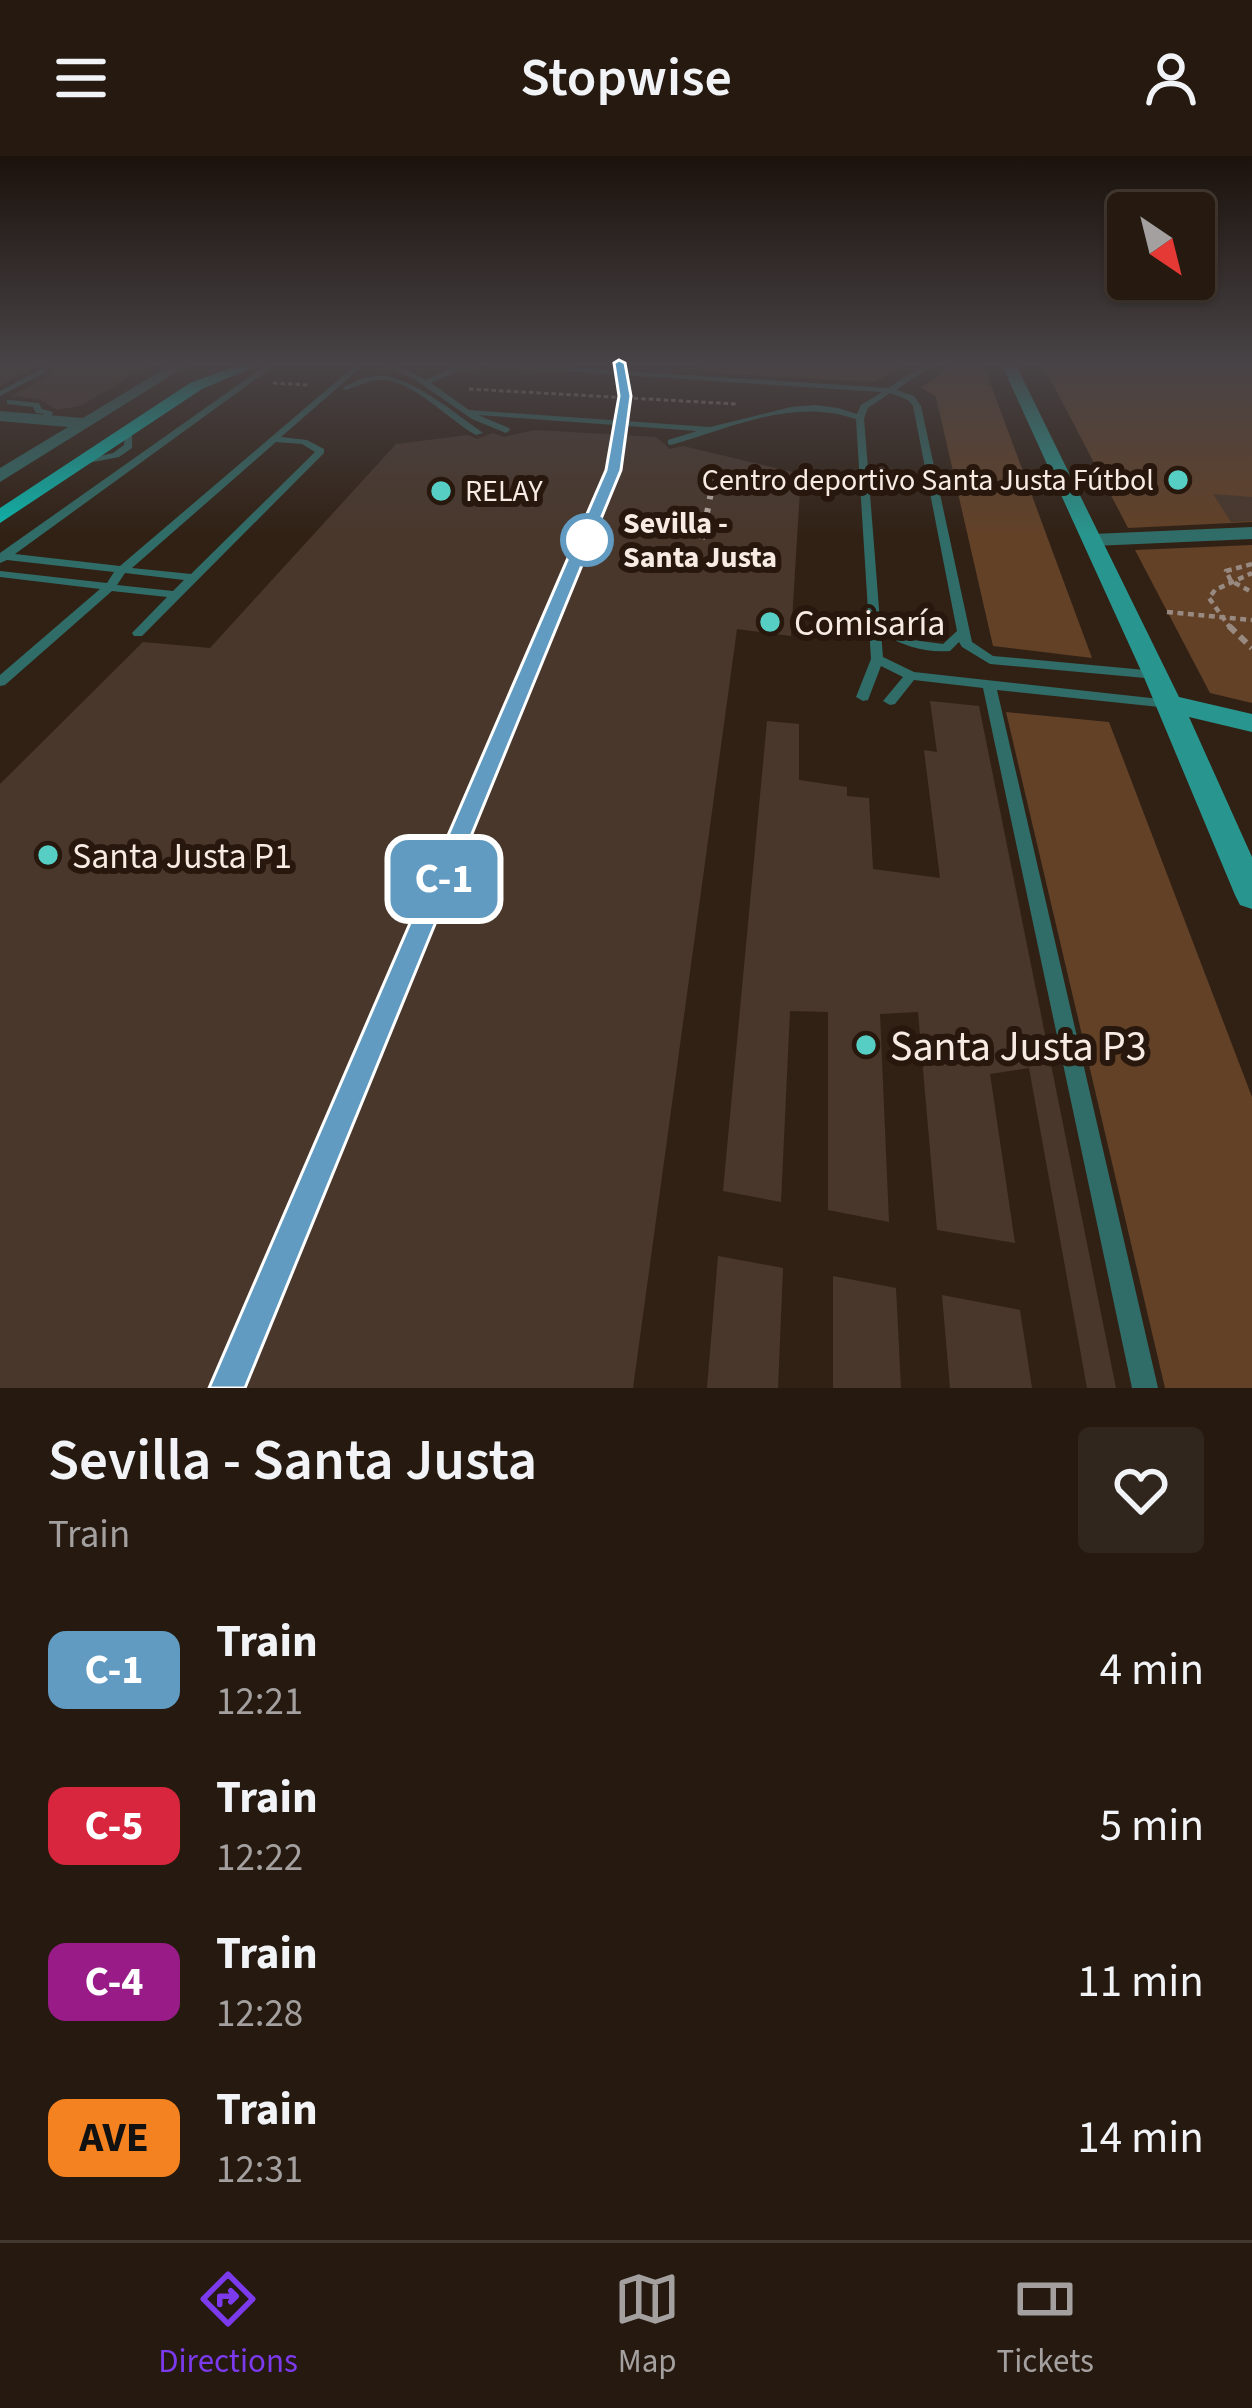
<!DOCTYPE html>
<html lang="en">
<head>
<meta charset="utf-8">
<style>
	body { margin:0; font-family:"Source Sans 3",sans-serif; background:#31261e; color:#f1f3f6; height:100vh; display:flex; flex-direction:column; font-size:45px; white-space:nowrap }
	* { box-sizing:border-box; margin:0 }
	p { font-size:39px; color:#a3a09f }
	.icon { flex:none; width:66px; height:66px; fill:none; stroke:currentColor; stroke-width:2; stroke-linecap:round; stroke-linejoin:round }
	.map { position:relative; height:1232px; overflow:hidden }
	.drawer { display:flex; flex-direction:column; background:#251910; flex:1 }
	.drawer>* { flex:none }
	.badge { padding:0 24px; border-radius:18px; font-size:42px; line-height:78px }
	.needle { width:78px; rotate:145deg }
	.controls { position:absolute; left:1107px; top:36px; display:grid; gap:24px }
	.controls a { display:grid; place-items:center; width:108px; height:108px; border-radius:12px; background:#251910; box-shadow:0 3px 9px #0004,0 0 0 3px #423830; font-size:60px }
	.map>.badge { position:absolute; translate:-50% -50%; box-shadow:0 0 0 6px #fff }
	.round { display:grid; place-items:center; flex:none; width:126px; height:126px; border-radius:12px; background:#31261e }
	.headline { display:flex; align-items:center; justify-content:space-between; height:204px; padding:0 48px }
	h1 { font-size:57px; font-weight:600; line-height:90px }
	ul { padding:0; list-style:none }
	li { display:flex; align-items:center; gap:36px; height:156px; padding:0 48px }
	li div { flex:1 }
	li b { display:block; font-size:45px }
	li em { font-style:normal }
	li .badge { min-width:132px; font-weight:700; text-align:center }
	header { display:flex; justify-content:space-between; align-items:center; height:156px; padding:0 48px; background:#251910; font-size:54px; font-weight:600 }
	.dock { display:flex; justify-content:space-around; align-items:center; height:168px; border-top:3px solid #423830; background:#251910; font-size:33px; color:#a3a09f }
	.dock a { display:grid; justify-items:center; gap:6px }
	.dock .active { color:#7c3aed }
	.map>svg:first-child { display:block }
	.green { fill:#624127 }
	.building { fill:#49372b }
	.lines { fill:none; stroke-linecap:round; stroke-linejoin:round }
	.path-far2 { stroke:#988a81; stroke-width:3; stroke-dasharray:4.5 3; stroke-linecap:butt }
	.path-far1 { stroke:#988a81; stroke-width:4.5; stroke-dasharray:6 4.5; stroke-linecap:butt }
	.path { stroke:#988a81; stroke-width:6; stroke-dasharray:9 6; stroke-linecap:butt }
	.lane { fill:#306d68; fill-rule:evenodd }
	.street { fill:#306d68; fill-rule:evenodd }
	.secondary { fill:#28968e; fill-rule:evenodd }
	.primary { fill:#0cb6ac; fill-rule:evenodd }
	.rail { stroke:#bfb1a9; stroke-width:6; stroke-dasharray:4.5 9; stroke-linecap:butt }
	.line { fill:#619bc1; stroke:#fff; stroke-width:3 }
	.poi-dot { fill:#56cec4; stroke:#27170c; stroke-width:4.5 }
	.stop-dot { fill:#fff; stroke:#619bc1; stroke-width:6 }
	.labels { text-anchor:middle; stroke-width:12; stroke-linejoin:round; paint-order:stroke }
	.far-poi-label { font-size:30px; fill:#f7ebe4; stroke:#27170c; text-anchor:end }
	.far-stop-label { font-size:30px; font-weight:bold; fill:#f7ebe4; stroke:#27170c; text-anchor:start }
	.poi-label { font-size:36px; fill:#f7ebe4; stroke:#27170c; text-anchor:start }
	.near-poi-label { font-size:42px; fill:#f7ebe4; stroke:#27170c; text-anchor:start }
</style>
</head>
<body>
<header><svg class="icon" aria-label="menu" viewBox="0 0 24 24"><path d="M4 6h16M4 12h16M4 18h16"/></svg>Stopwise<svg class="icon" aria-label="person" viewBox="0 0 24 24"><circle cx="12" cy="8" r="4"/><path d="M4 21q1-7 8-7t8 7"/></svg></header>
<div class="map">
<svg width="1252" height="1232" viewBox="0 0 1252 1232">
	<rect width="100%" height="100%" fill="#312115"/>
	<g class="green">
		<path d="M700 207H907L875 226 713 217 702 213Z"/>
		<path d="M957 207 984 210 1092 502 993 490 936 241 921 231Z"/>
		<path d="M1042 207H1252V366L1128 372Z"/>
		<path d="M1252 389V547L1210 537 1135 394Z"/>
		<path d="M1006 556 1109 566 1252 941V1232H1165Z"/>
	</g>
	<g class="building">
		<path d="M0 207H153L80 250 57 254 39 243 11 240 50 219 52 213 39 209 0 230Z"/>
		<path d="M535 274 656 281 670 293 683 290 801 318 791 480 737 473 633 1232H0V628L143 486 210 492 396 288 468 279 477 283 493 277 504 281Z"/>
		<path d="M1213 338 1252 341V365L1231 366Z"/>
		<path d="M930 545 979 550 1116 1232H1087L1029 912 990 918 1015 1087 937 1074 918 856 880 858 889 1066 828 1054V856L790 855 781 1046 723 1035 767 565 799 568V624L847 631V640L869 642 873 713 940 722 924 594 937 596Z"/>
		<path d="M718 1100 783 1112 778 1232H707Z"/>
		<path d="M833 1120 896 1132 901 1232H833Z"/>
		<path d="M942 1139 1020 1154 1032 1232H950Z"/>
	</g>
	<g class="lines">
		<g class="path-far2">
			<path d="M273 227 308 229"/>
			<path d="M469 233 737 248"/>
		</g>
		<g class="path-far1">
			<path d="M1252 408 1226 415 1231 425 1252 436"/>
			<path d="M1167 456 1252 464"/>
			<path d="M1231 473 1209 442 1215 434 1252 417"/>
		</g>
		<path class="path" d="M1229 470 1252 492"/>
		<g class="lane">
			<path d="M269 207H278L15 398 120 410 358 207H366L281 281 307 284 324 293V297L142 480H134L132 477 167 441 112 435 5 529 0 530V519L100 433 0 421V415L107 427 114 416 7 404 0 407V397ZM276 286 302 288 315 296 191 418 132 412ZM125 417 184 424 173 435 117 429Z"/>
			<path d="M376 207C394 207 411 215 426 224L452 211 472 209 468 207H506L888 232 927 207H936L896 234 914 240 921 250 972 486 993 500 1156 515 1163 519 1156 523 990 508 962 491 959 486 950 495C925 497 903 490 881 477L883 501 914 516 1169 544 1176 548 1169 552 997 534 1158 1232H1132L983 532 914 524 895 548 890 549 883 545 903 521 881 510 868 544 863 545 856 541 871 503 856 263C793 241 731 272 671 289L668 288V284L697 275 478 259 509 272 510 274 506 277 472 263 414 223ZM481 210 882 236 861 249 857 258 838 252 815 249 791 251 710 271 469 254 431 227 457 215 478 213ZM890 237 908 244 913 250 957 475 943 488 913 484 880 465 864 262 868 252Z"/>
			<path d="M41 213 48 215 0 240V235Z"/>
			<path d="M384 219C421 228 452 255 483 277L476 279C449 264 414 226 384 224 370 223 358 230 346 234L342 232 363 222Z"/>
			<path d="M10 244 39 247 42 253 53 256 50 264 43 266 44 258 36 257 33 251 7 248V244Z"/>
			<path d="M125 273 132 275V292L119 301 78 309V305L113 297 124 289Z"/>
		</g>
		<g class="street">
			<path d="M174 207H191L0 326V312L68 271 0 265V255L83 262Z"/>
			<path d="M1252 371V383L1093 390 1082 384 1093 378Z"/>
		</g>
		<path class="secondary" d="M1001 207H1015L1179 541 1252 558V576L1189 561 1252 701V753L1240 749 1235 739 1143 519Z"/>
		<path class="primary" d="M243 207H263L202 233 0 367V352L190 227Z"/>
		<path class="rail" d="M702 383 713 326"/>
	</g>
	<linearGradient id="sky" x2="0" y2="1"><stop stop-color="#1b120c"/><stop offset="0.55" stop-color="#484346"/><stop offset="1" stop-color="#484346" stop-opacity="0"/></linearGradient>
	<rect width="1252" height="379" fill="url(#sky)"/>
	<path class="line" d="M619 204 625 207 631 240 621 314 245 1232H209L606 314 619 240 614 207Z"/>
	<g class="poi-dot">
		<circle cx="1178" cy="324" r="12"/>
		<circle cx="441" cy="335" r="12"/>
		<circle cx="770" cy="466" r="12"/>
		<circle cx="48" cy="699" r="12"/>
		<circle cx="866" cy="889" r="12"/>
	</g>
	<circle class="stop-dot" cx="587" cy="384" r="24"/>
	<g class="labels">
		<g class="far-poi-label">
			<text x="1154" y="334">Centro deportivo Santa Justa Fútbol</text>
			<text x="465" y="345" text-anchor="start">RELAY</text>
		</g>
		<g class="far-stop-label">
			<text x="623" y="377">Sevilla -<tspan x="623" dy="34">Santa Justa</tspan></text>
		</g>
		<g class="poi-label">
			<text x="794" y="479">Comisaría</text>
			<text x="72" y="712">Santa Justa P1</text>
		</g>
		<g class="near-poi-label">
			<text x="890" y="904">Santa Justa P3</text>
		</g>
	</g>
</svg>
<div class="controls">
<a><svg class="needle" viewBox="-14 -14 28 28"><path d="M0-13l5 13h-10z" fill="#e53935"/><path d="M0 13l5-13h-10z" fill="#a3a09f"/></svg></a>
</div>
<b class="badge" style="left:444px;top:723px;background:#619bc1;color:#fff">C-1</b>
</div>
<section class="drawer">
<div class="headline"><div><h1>Sevilla - Santa Justa</h1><p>Train</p></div><a class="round"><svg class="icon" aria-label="heart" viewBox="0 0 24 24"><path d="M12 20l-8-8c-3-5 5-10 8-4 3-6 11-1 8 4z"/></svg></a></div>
<ul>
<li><span class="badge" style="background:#619bc1;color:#fff">C-1</span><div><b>Train</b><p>12:21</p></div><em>4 min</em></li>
<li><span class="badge" style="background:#d7263d;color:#fff">C-5</span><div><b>Train</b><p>12:22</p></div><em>5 min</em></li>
<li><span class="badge" style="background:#991b87;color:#fff">C-4</span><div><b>Train</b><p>12:28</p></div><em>11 min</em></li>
<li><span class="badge" style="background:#f58220;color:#111">AVE</span><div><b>Train</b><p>12:31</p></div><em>14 min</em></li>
</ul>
</section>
<nav class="dock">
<a class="active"><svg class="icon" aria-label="directions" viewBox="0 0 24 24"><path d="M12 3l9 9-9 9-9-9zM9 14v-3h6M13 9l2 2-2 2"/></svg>Directions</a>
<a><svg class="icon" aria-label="map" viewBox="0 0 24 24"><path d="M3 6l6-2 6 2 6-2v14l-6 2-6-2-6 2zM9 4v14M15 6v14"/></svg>Map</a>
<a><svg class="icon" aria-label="tickets" viewBox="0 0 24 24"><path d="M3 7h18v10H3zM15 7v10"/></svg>Tickets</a>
</nav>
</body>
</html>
